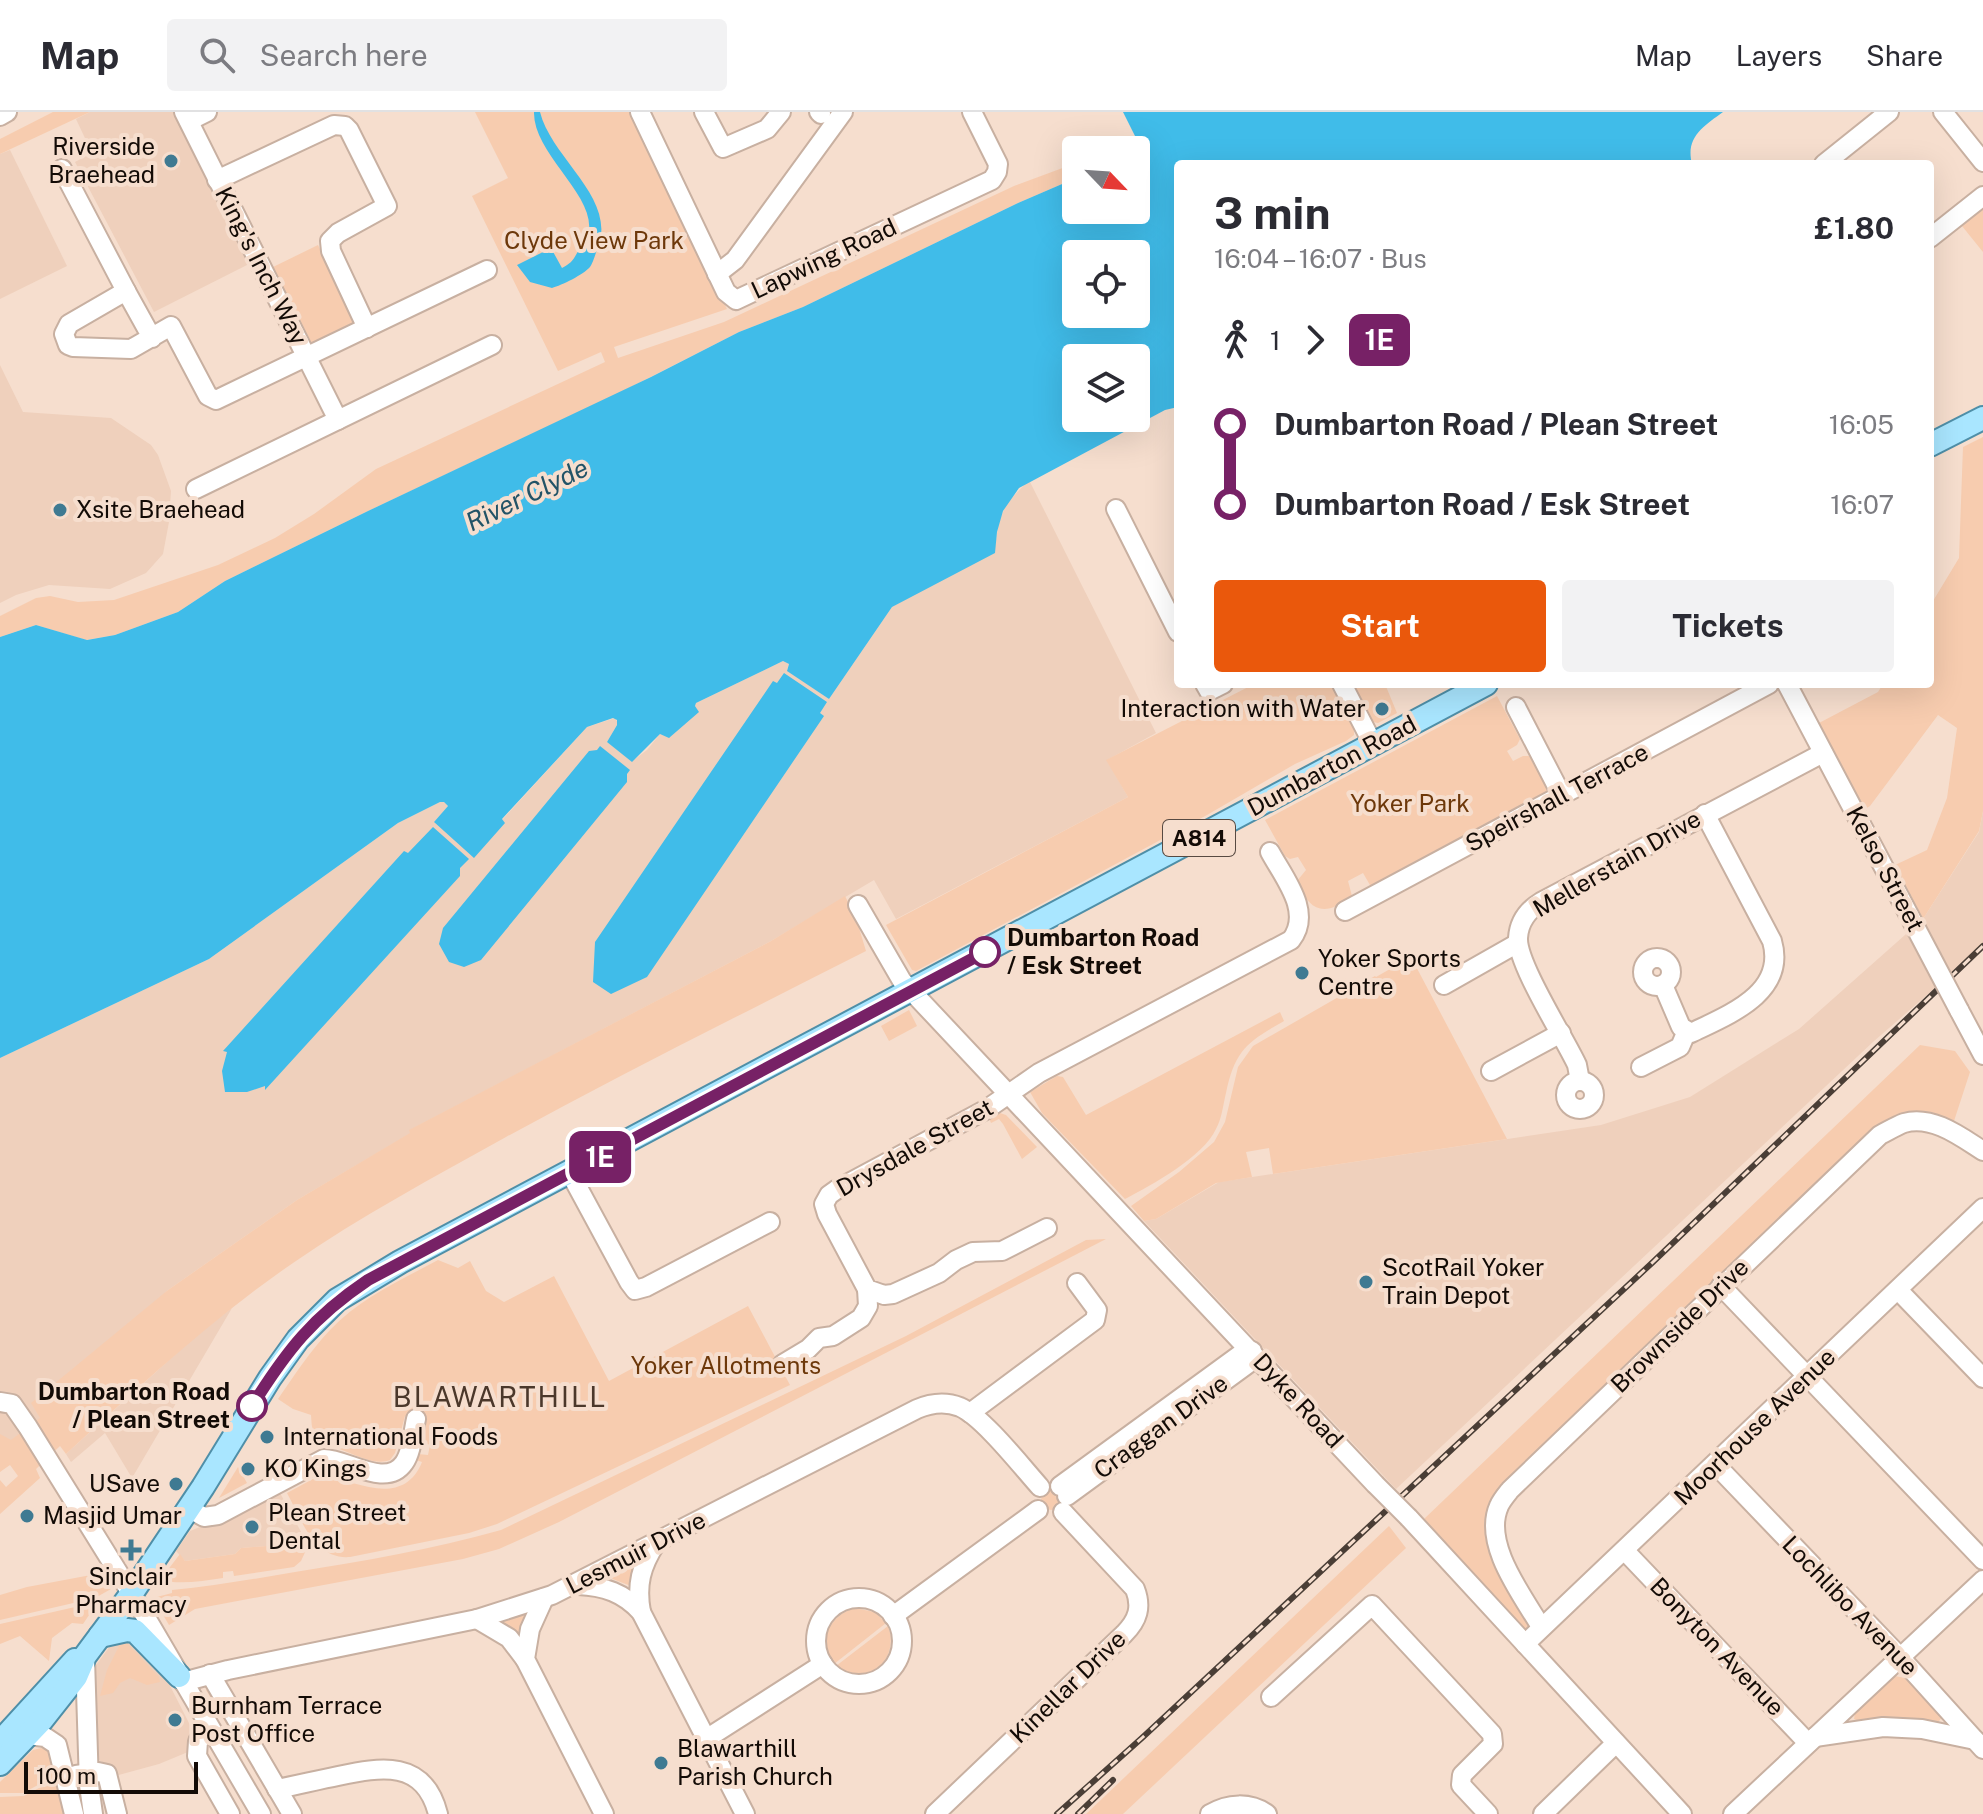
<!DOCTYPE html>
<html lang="en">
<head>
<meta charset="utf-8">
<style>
	body { margin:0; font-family:"Public Sans",sans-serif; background:#f2f2f3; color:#2b2b33; height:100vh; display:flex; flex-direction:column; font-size:30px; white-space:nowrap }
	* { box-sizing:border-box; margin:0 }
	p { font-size:26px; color:#7c7c81 }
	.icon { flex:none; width:44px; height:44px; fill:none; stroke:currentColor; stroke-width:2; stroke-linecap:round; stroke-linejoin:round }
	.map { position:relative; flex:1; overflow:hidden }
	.side { position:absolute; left:1174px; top:48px; width:760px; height:528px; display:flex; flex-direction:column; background:#fff; border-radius:8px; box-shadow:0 8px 32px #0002 }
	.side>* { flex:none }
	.badge { padding:0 16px; border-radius:12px; font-size:28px; line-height:52px }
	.needle { width:52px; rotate:115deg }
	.buttons { position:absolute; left:1062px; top:24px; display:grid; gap:16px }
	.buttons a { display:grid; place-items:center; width:88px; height:88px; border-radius:8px; background:#fff; box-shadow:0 8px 32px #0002; font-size:40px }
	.scale { position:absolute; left:24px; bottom:20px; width:174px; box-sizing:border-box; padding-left:8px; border:4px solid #130b06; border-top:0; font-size:22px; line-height:28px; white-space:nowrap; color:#130b06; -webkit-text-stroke:6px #f6dece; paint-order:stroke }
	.map>.badge { position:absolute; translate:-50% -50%; box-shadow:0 0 0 4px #fff }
	.legs { display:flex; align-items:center; gap:12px; height:88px; padding:0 40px; font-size:26px }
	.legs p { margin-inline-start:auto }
	.overview { display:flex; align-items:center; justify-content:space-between; height:136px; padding:0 40px }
	h1 { font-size:44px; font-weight:700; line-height:60px }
	.cta { display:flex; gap:16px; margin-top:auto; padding:16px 40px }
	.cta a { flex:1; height:92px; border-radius:8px; background:#ea580c; color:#fff; font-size:32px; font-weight:700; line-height:92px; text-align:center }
	.cta a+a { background:#f2f2f3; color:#2b2b33 }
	ul { padding:0 40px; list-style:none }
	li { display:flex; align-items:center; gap:28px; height:80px; font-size:30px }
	li i { display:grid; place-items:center; width:12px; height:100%; margin:0 10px; background:currentColor }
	li i::after { content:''; width:20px; height:20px; margin:-10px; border:6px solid; border-radius:50%; background:#fff }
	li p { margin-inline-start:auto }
	li:first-child i { background:linear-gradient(#0000 50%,currentColor 0) }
	li:last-child i { background:linear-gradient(currentColor 50%,#0000 0) }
	header { display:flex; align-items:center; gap:48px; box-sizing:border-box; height:112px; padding:0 40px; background:#fff; border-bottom:2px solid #e1e1e2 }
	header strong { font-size:38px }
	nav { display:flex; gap:44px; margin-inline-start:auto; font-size:28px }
	.search { width:560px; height:72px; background:#f2f2f3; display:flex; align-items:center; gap:20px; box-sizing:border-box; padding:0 28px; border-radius:8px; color:#7c7c81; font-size:30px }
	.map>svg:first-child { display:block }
	.built { fill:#efd0bc }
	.green { fill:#f7ccaf }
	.water { fill:#40bce9; fill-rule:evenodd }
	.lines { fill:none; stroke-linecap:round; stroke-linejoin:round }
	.minor-casing { stroke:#c8b0a1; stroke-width:22 }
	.major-casing { stroke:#4f8fa8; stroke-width:26 }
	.minor { stroke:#fff; stroke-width:18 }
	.major { stroke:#a9e6ff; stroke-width:22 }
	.rail-casing { stroke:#4a3e36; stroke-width:6 }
	.rail { stroke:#f6dece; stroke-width:3; stroke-dasharray:9; stroke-linecap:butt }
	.minor-bridge-casing { stroke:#c8b0a1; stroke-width:22; stroke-linecap:butt }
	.minor-bridge { stroke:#fff; stroke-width:18 }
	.line-1-casing { stroke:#fff; stroke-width:18 }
	.line-1 { stroke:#772166; stroke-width:12 }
	.poi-dot { fill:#3f7a92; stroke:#f6dece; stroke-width:3 }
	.stop-1-dot { fill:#fff; stroke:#772166; stroke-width:4 }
	.labels { text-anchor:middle; stroke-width:8; stroke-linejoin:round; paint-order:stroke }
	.shield { fill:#f6dece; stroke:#574a42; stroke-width:2 }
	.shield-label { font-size:22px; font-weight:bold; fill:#130b06 }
	.poi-label { font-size:24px; fill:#130b06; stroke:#f6dece; text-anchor:start }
	.park-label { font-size:24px; fill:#6d380a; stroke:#f6dece }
	.street-label { font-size:24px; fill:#130b06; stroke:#f6dece }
	.stop-label { font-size:24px; font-weight:bold; fill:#130b06; stroke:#f6dece; text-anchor:start }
	.water-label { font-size:26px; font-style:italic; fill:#225367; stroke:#f6dece }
	.quarter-label { font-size:28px; letter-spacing:2px; fill:#4b382b; stroke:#f6dece }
</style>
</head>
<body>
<header>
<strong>Map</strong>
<div class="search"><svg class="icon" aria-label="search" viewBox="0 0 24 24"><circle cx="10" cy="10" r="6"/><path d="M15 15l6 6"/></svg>Search here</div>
<nav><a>Map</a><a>Layers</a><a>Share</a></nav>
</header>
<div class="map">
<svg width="1983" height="1702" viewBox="0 0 1983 1702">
	<rect width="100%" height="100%" fill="#f6dece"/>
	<g class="built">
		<path d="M90 0H174L249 152 154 200 75 50 92 41 76 7Z"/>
		<path d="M10 38 67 154 0 187V42Z"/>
		<path d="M0 253 23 300 111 306 151 333 158 343 171 379 169 410 163 442 146 461 110 477 49 473 16 483 0 491Z"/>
		<path d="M1029 368 1156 621 1107 648 1128 685 896 807 874 768 771 829 410 1018 411 1021 297 1088 168 1178 41 1306 0 1337V946L209 847 398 711 440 690H444L448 694 434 710 505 711 502 708 587 615 615 606 618 611 607 630 635 647 647 638 660 622 670 625 698 599 695 594 696 591 783 549 789 552 787 558 829 587 892 495 995 434 999 409 1007 391Z"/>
		<path d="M1983 699V834L1873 930 1396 1377 1144 1109 1156 1107 1219 1070 1601 1013 1690 985 1799 917 1923 807 1979 720Z"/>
		<path d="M232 1196 132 1366 105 1321 71 1350 66 1342 200 1220Z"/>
		<path d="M279 1379 307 1431 241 1436 235 1442 185 1449 176 1439 190 1419 200 1415 216 1414Z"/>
		<path d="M127 1523 163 1560 190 1613 191 1622 187 1631 188 1640 159 1652 115 1664 110 1655 96 1646 94 1556 113 1530Z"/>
	</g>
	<g class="green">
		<path d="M53 0H90L0 42V27Z"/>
		<path d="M475 0H631L727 197 614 235 618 246 724 210 1014 74 1076 51V66L1018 91 803 195 739 220 619 281 368 399 225 469 178 500 115 523 86 528 36 513 0 525V504L36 486 50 484 78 490 114 488 218 453 275 426 314 402 376 357 605 250 601 240 558 259 472 84 508 66Z"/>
		<path d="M1983 97V140L1962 114Z"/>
		<path d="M318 133 356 210 309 233 271 156Z"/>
		<path d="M1983 325V699L1979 719 1923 807 1895 753 1927 738 1947 686 1957 616 1938 603 1870 694 1865 697 1819 611 1878 580 1883 572H1930V494L1959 446 1963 335Z"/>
		<path d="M1254 572H1332L1354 614V623L1346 629 1295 652 1207 703 916 859 912 858 886 813 1128 685 1106 648Z"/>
		<path d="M1352 572H1385L1397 601 1378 611 1373 610Z"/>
		<path d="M1497 584 1520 627 1517 633 1507 639 1513 649 1523 644H1529L1549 680 1375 773H1370L1363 761 1348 769 1352 784C1325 805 1310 801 1297 769L1306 758 1298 745 1290 747 1285 744 1265 708Z"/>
		<path d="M845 784 856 806 866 839C746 900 625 960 506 1025 434 1065 361 1104 293 1151 211 1207 139 1275 66 1342L60 1334 36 1357 40 1366 0 1402V1368L6 1375 18 1364 10 1353 0 1360V1322L11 1328 40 1306 31 1291 168 1178 297 1088 410 1021 409 1018 771 829Z"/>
		<path d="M1411 845 1507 1027 1273 1062 1269 1036 1246 1040 1252 1065 1216 1071 1156 1107 1144 1109 1131 1094 1179 1060 1214 1030 1225 1010 1238 955 1253 934 1375 864 1376 865Z"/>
		<path d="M909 898 917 914 889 929 881 914Z"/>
		<path d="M1280 900 1284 909C1247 930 1235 938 1226 981 1223 993 1222 1006 1216 1017 1203 1045 1152 1073 1125 1087L1042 1001 1030 980 1057 964 1063 965 1086 1003Z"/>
		<path d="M1920 933 1955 939 1970 960 1954 1009 1919 1004 1879 1018 1746 1139 1619 1261 1489 1406 1535 1515 1526 1524 1424 1407Z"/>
		<path d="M1000 1001 1006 1003 1037 1035 1022 1047 1003 1012 999 1007 991 1011 989 1006Z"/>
		<path d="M1106 1127 559 1410 499 1437 463 1447 195 1497 169 1513 153 1486 172 1481V1478C213 1474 254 1467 295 1460 364 1449 434 1437 501 1418L906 1224 1086 1128Z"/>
		<path d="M438 1148 458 1156 470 1149 486 1179 504 1190 554 1164 609 1269 748 1194 790 1273 497 1412 469 1421 350 1445C314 1448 301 1407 287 1381L324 1361C357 1372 404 1395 422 1350L413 1347 418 1342 428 1343 430 1333 421 1329 422 1309 405 1304 395 1341 390 1348C369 1356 343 1333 320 1333L312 1317 311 1303 293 1297 278 1287C294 1264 310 1239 330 1218 359 1187 401 1168 438 1148Z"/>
		<path d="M238 1355 247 1371 219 1386Z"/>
		<circle cx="1051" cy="1388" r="10"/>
		<path d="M1389 1414 1406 1436 1123 1702H1086Z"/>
		<path d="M305 1423 308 1434 301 1449 294 1455 234 1464 233 1459 223 1460V1466C202 1469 180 1473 160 1468L180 1442 185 1449 235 1442 241 1436 306 1431 303 1424Z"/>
		<path d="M628 1453 635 1455 631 1474 610 1466 611 1462Z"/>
		<path d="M91 1463H102L111 1477 95 1486 0 1508V1483L27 1475Z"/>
		<path d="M84 1493 102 1495 91 1500 83 1512 72 1511 52 1526 49 1549 20 1524 0 1532V1512Z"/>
		<path d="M854 1496 875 1500 886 1511 834 1552C816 1529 829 1504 854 1496Z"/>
		<path d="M523 1501 527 1503 520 1524 501 1512 503 1508Z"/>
		<path d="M888 1514C901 1549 865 1577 836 1554Z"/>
		<path d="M125 1529 159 1565 160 1570 147 1573 130 1566 120 1571 113 1581 100 1584 107 1558 121 1530Z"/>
		<path d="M1895 1564 1905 1566 1942 1605 1937 1612 1901 1606 1859 1609 1854 1607 1855 1601Z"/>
		<path d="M211 1575 287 1702H280L206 1578Z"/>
		<path d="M41 1636C55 1639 54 1655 57 1668L38 1673 23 1681H0V1670L33 1638Z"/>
		<path d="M57 1672 63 1702H0V1685L24 1684 39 1676Z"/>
	</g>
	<g class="water">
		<path d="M534 0H540C552 48 619 87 597 138 595 143 593 151 590 155 583 163 562 173 552 176L530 170 517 153 551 136 562 156C571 151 573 149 578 139 582 134 586 130 588 123 599 85 533 43 534 0Z"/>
		<path d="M1123 0H1723C1704 14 1685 25 1692 52H1178V295L1165 298 1019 376 1003 399 997 420 995 441 892 495 829 587 787 559 789 552 783 549 696 591 695 594 699 600 669 626 660 622 632 650 607 630 617 613V608L613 606 587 615 502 707 505 711 474 746 434 710 448 694 444 690H440L398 711 209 847 0 946V525L36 513 87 528 115 523 178 500 225 469 368 399 651 265 739 220 803 195 1018 91 1076 66V98H1136V39L1139 32ZM1136 142V202H1076V142ZM1076 246H1136V306H1076Z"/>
		<path d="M784 561 827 590 820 601 824 604 647 865 611 882 593 870 595 830 773 569 777 571Z"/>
		<path d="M600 634 630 658 627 662V670L481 848 464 855 449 850 439 832 443 816 589 639 597 638Z"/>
		<path d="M433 715 469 747 460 756V764L265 978V974L247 980H225L222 959 227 940 223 939 404 739 408 741Z"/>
	</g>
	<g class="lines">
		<g class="minor-casing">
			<g id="minor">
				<path d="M184 0 338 308"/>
				<path d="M640 0 726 180 736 188 992 68 997 60 998 52 972 0"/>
				<path d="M704 0 723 36 767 17 781 0"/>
				<path d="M819 0 821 2"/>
				<path d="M1943 0 1983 50"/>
				<path d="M0 4 7 0"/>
				<path d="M189 9 207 0"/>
				<path d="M1824 52 1889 0"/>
				<path d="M62 57 126 179"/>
				<path d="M217 68 334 13 345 14 349 18 387 94 338 121 330 129 331 139 367 216"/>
				<path d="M1930 126 1983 84"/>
				<path d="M717 162 735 148 843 0"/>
				<path d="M152 226 126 179 69 212 64 222 68 233 73 235 131 237 171 214 208 284 216 288 487 158"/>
				<path d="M196 377 492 233"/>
				<path d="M1116 397 1178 520"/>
				<path d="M1205 572 1209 579 1223 572"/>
				<path d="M1342 572 1373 632"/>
				<path d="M1787 572 1900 786"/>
				<path d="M1516 595 1562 684"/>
				<path d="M858 793 902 869 1375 1372"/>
				<path d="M1345 799 1769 572"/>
				<circle cx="1657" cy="860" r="14"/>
				<path d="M1444 873 1518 831"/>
				<path d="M1663 873 1681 915 1691 921C1728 903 1787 881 1772 829L1705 702"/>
				<path d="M1959 898 1983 943"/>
				<path d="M1641 955 1680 935 1686 921"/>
				<path d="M1491 959 1561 921"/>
				<circle cx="1580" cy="983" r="14"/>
				<path d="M1580 969 1577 953C1564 925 1517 852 1518 826 1519 809 1528 798 1541 790L1823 641"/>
				<path d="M570 1061 629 1170 635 1178 646 1175 770 1110"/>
				<path d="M1047 1116 1002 1139 973 1140 956 1148 939 1161 893 1182 884 1183 867 1177 827 1102 824 1092 829 1083 836 1078 987 997 1039 961 1291 828C1313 800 1284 766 1270 740"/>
				<path d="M1721 1174 1983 1448"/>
				<path d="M1898 1178 1983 1266"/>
				<path d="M783 1252 808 1237 819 1226 833 1224 861 1206 868 1194 867 1177"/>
				<path d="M0 1290 12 1292 28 1315 144 1502 261 1702"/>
				<path d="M970 1301 1095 1208 1097 1198 1077 1171"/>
				<path d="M1715 1352 1900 1545 1983 1637"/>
				<path d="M1060 1374 1241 1242 1252 1239 1249 1251 1067 1384"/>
				<path d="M188 1396 204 1405 218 1403 324 1347C347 1347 386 1377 404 1351 412 1340 413 1320 416 1307"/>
				<path d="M1409 1406 1682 1702"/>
				<path d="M1625 1439 1808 1631"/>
				<path d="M578 1473C604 1474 624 1481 641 1500L745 1702"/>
				<path d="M544 1486 530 1517 525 1547 604 1702"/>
				<circle cx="859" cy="1529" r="43"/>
				<path d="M641 1500C636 1473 641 1454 656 1431"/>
				<path d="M893 1504 1038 1398"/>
				<path d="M477 1507 509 1526 525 1547"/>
				<path d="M1541 1515C1523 1484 1482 1432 1499 1394 1501 1389 1506 1383 1510 1378L1880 1023C1888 1019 1896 1014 1904 1011 1933 1003 1961 1025 1983 1039"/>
				<path d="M1525 1532 1983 1096"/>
				<path d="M85 1547 89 1673 93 1702"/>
				<path d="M210 1562 292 1702"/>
				<path d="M183 1570 228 1558 477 1507 552 1483 917 1297C931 1291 945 1289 960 1295 983 1305 1022 1355 1040 1375"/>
				<path d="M1271 1585 1372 1493 1492 1622 1493 1632 1462 1663 1461 1673 1488 1702"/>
				<path d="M209 1618 198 1629 197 1644 230 1702"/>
				<path d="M28 1623 45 1625 57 1633 74 1702"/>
				<path d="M1815 1625 1883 1615 1922 1617 1975 1628"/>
				<path d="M706 1627 823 1552"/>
				<path d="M76 1663 98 1660 107 1662 117 1702"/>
				<path d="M277 1677C297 1673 318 1668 338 1664 381 1655 424 1647 438 1702"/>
				<path d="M935 1702 1124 1522C1138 1508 1142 1495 1135 1477L1063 1400"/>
				<path d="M1210 1702C1228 1691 1250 1690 1267 1702"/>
				<path d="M1543 1702 1616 1631"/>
				<path d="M1733 1702 1983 1468"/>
			</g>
		</g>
		<g class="major-casing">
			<g id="major">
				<path d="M1930 333 1983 306"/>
				<path d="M100 1524 127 1518 135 1519 179 1564"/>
				<path d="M0 1630 75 1548"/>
				<path d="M0 1652 42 1608 76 1565 85 1544 132 1481 203 1375 270 1266 298 1227 337 1188 400 1150 1486 572"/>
			</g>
		</g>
		<use href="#minor" class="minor"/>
		<use href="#major" class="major"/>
		<g class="rail-casing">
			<g id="rail">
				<path d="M1057 1702 1143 1625 1653 1150 1983 834"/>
				<path d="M1078 1702 1113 1668"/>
			</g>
		</g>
		<use href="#rail" class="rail"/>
		<g class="minor-bridge-casing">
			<g id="minor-bridge">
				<path d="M1900 786 1959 898"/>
				<path d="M1375 1372 1409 1406"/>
			</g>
		</g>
		<use href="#minor-bridge" class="minor-bridge"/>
	</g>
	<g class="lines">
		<g class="line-1-casing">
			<path id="line-1" d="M252 1294C287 1238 313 1205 368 1168L985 840"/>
		</g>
		<use href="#line-1" class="line-1"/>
	</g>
	<g class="poi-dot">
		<circle cx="171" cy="49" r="8"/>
		<circle cx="60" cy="398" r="8"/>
		<circle cx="1382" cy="597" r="8"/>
		<circle cx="1302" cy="861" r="8"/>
		<circle cx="1366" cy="1170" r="8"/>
		<circle cx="267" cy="1325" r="8"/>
		<circle cx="248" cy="1357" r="8"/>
		<circle cx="176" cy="1372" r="8"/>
		<circle cx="27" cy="1404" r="8"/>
		<circle cx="252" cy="1415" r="8"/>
		<path d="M127 1426h8v8h8v8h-8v8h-8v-8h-8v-8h8z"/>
		<circle cx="175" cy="1608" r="8"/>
		<circle cx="661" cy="1651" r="8"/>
	</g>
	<g class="stop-1-dot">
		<circle cx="985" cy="840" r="14"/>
		<circle cx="252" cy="1294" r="14"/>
	</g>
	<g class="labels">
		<rect class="shield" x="1163" y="708" width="72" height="36" rx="6"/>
		<g class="shield-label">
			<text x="1199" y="734">A814</text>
		</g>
		<g class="poi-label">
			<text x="155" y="43" text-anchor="end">Riverside<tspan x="155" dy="28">Braehead</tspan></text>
			<text x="76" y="406">Xsite Braehead</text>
			<text x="1366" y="605" text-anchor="end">Interaction with Water</text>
			<text x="1318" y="855">Yoker Sports<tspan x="1318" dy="28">Centre</tspan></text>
			<text x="1382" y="1164">ScotRail Yoker<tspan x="1382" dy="28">Train Depot</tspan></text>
			<text x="283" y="1333">International Foods</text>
			<text x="264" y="1365">KO Kings</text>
			<text x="160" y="1380" text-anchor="end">USave</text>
			<text x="268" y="1409">Plean Street<tspan x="268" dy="28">Dental</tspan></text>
			<text x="43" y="1412">Masjid Umar</text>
			<text x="131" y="1473" text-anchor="middle">Sinclair<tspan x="131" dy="28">Pharmacy</tspan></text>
			<text x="191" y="1602">Burnham Terrace<tspan x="191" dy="28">Post Office</tspan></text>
			<text x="677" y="1645">Blawarthill<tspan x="677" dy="28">Parish Church</tspan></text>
		</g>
		<g class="park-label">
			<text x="594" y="137">Clyde View Park</text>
			<text x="1410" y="700">Yoker Park</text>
			<text x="726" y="1262">Yoker Allotments</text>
		</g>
		<g class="street-label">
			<text transform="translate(824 147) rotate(-25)" y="8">Lapwing Road</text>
			<text transform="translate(261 154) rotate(63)" y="8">King's Inch Way</text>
			<text transform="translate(1332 654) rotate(-28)" y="8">Dumbarton Road</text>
			<text transform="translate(1557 686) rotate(-28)" y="8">Speirshall Terrace</text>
			<text transform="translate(1617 752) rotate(-30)" y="8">Mellerstain Drive</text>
			<text transform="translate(1885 757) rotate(62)" y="8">Kelso Street</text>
			<text transform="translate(915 1036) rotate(-29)" y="8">Drysdale Street</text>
			<text transform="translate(1680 1214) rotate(-44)" y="8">Brownside Drive</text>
			<text transform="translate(1298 1289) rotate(47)" y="8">Dyke Road</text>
			<text transform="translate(1161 1315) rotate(-36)" y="8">Craggan Drive</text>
			<text transform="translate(1755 1315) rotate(-44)" y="8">Moorhouse Avenue</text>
			<text transform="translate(636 1441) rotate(-27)" y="8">Lesmuir Drive</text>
			<text transform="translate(1850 1494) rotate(46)" y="8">Lochlibo Avenue</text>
			<text transform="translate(1717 1535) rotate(46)" y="8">Bonyton Avenue</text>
			<text transform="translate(1068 1575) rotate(-44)" y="8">Kinellar Drive</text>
		</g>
		<g class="stop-label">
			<text x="1007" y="834">Dumbarton Road<tspan x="1007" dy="28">/ Esk Street</tspan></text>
			<text x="230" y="1288" text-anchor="end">Dumbarton Road<tspan x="230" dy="28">/ Plean Street</tspan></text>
		</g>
		<g class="water-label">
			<text transform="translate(527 383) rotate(-26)" y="9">River Clyde</text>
		</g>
		<g class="quarter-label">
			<text x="500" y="1295">BLAWARTHILL</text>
		</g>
	</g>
</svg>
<div class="buttons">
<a><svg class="needle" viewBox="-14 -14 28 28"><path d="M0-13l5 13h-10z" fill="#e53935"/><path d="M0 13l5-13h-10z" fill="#7c7c81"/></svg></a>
<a><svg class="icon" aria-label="locate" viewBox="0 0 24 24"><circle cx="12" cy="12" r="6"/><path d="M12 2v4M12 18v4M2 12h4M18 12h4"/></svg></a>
<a><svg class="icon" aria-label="layers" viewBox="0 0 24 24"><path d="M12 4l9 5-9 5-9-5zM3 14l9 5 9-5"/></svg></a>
</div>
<div class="scale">100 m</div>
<b class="badge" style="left:600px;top:1045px;background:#772166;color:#fff">1E</b>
<section class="side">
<div class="overview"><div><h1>3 min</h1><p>16:04 – 16:07 · Bus</p></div><b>£1.80</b></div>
<div class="legs"><svg class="icon" aria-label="walk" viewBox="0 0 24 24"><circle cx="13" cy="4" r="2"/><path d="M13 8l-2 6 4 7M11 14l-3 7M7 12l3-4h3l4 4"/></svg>1<svg class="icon" aria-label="forward" viewBox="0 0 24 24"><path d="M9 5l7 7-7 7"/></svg><b class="badge" style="background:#772166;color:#fff">1E</b></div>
<ul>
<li><i style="color:#772166"></i><b>Dumbarton Road / Plean Street</b><p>16:05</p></li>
<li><i style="color:#772166"></i><b>Dumbarton Road / Esk Street</b><p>16:07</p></li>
</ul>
<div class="cta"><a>Start</a><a>Tickets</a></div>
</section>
</div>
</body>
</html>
